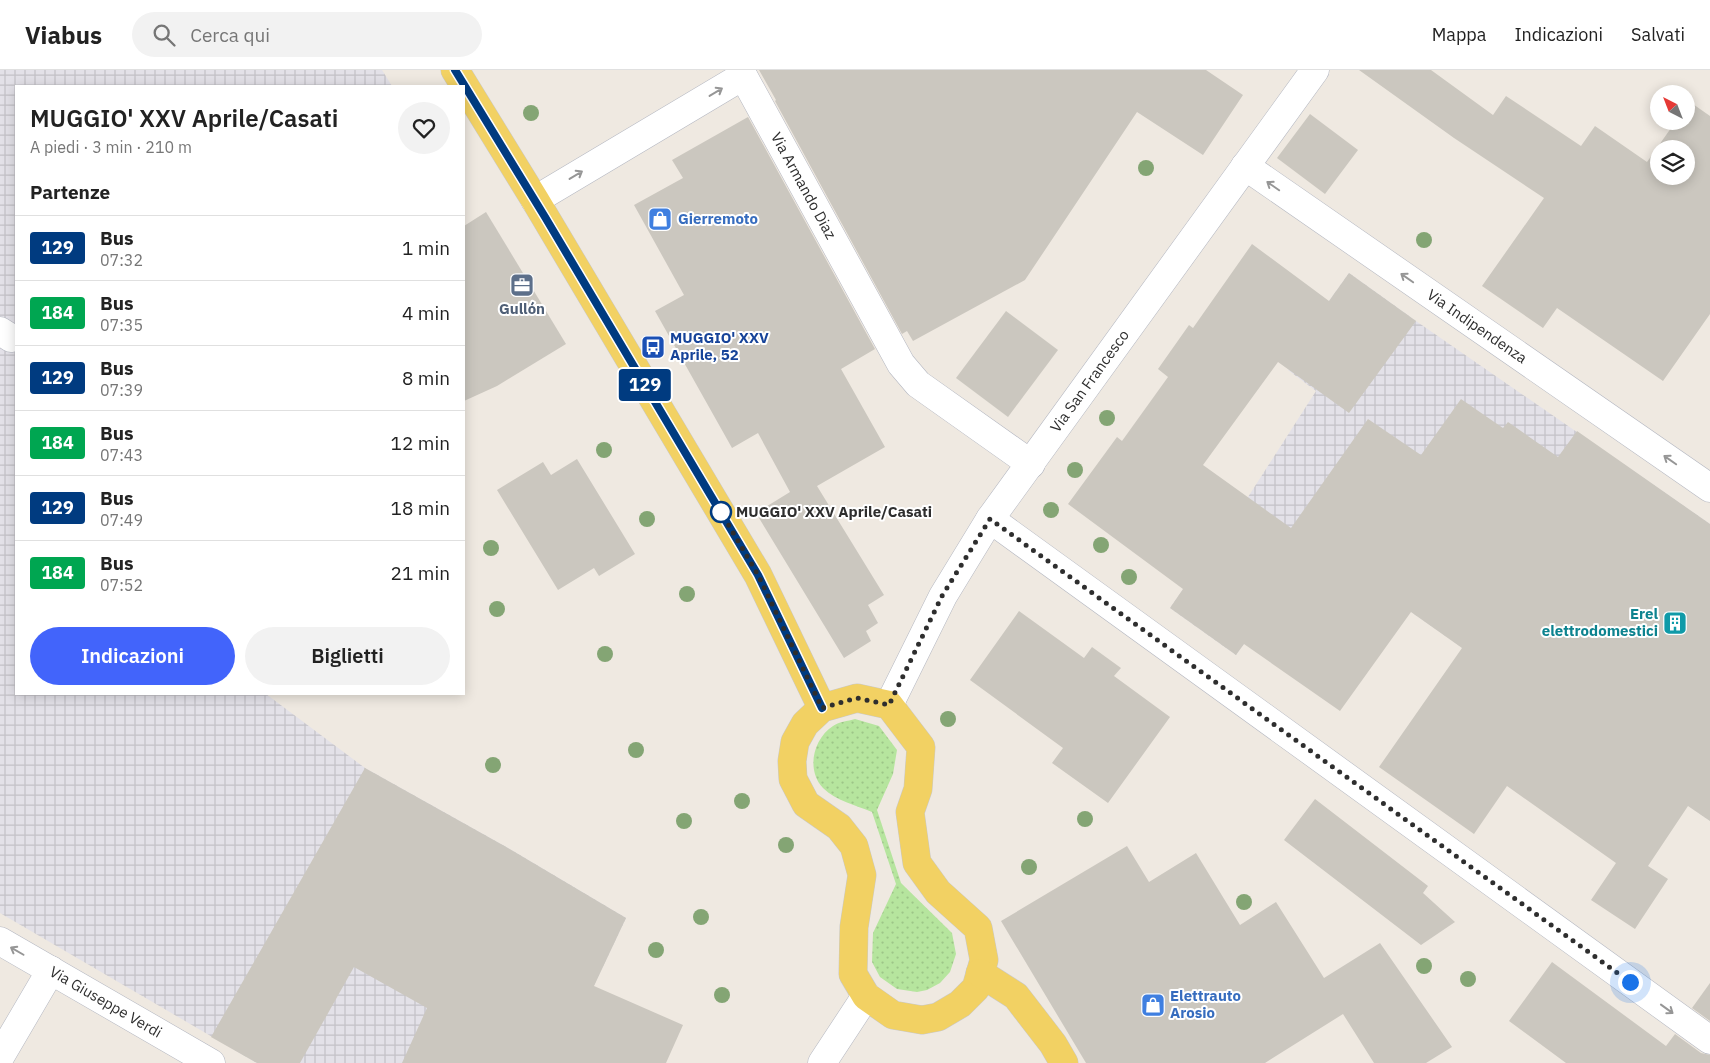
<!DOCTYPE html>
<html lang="it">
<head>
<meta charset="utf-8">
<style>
	body { margin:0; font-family:"IBM Plex Sans",sans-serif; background:#f2f2f2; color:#222; height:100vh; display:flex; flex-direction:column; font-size:19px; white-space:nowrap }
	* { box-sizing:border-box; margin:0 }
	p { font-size:16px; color:#767676 }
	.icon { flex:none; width:28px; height:28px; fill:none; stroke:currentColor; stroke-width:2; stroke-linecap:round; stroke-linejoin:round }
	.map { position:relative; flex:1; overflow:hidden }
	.details { position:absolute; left:15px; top:15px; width:450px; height:610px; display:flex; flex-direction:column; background:#fff; border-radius:0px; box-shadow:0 2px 12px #0003 }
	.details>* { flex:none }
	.badge { padding:0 10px; border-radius:4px; font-size:18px; line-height:32px }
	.needle { width:32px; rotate:318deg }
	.buttons { position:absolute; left:1650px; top:15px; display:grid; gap:10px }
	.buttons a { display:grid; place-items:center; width:45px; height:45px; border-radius:50%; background:#fff; box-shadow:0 2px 12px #0003; font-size:25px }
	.you { position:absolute; width:25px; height:25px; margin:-12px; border:4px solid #fff; border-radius:50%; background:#1a73e8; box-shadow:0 0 0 8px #1a73e833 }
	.map>.badge { position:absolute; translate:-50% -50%; box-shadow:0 0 0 2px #fff }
	h2 { padding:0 15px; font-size:19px; line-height:45px }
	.round { display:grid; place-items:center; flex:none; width:52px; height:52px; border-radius:26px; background:#f2f2f2 }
	.headline { display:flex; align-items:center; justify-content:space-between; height:85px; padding:0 15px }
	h1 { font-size:24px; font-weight:600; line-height:38px }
	.primary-button { display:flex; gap:10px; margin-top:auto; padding:10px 15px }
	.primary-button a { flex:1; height:58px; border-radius:30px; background:#4264fb; color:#fff; font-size:20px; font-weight:600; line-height:58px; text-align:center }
	.primary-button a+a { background:#f2f2f2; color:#222 }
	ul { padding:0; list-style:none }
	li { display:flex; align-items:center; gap:15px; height:65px; padding:0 15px; border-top:1px solid #e0e0e0 }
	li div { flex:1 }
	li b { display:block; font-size:19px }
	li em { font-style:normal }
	li .badge { min-width:55px; font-weight:700; text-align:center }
	header { display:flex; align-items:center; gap:30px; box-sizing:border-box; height:70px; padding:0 25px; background:#fff; border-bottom:1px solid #e0e0e0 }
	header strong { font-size:24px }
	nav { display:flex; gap:28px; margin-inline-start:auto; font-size:18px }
	.search { width:350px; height:45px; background:#f2f2f2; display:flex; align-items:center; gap:12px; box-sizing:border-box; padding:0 18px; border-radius:28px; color:#767676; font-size:19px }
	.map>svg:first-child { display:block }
	.industrial { fill:url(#industrial-grid) }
	.grass { fill:url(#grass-dots) }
	.building { fill:#cbc7bf; fill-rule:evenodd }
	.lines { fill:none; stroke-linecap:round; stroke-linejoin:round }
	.minor-casing { stroke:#b4b7c1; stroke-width:29 }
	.major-casing { stroke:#c9c9c9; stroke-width:29 }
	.minor { stroke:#fff; stroke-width:28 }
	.major { stroke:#f2d163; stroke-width:28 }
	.tree { fill:#84a574 }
	.oneway { stroke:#969696 }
	.line-casing { stroke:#fff; stroke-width:11 }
	.line { stroke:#003b80; stroke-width:8 }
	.walk { stroke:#2e2e2e; stroke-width:5; stroke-dasharray:0 9 }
	.stop-dot { fill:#fff; stroke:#003b80; stroke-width:2.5 }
	.labels { text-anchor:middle; stroke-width:4; stroke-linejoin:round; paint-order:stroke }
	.street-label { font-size:15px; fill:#2e2e2e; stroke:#fff }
	.shop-label { font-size:15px; font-weight:bold; fill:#366cbe; stroke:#fff; text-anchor:start }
	.service-label { font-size:15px; font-weight:bold; fill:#4e5e75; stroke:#fff }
	.transit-label { font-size:15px; font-weight:bold; fill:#164399; stroke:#fff; text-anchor:start }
	.stop-label { font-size:15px; font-weight:bold; fill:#2e2e2e; stroke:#fff; text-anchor:start }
	.culture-label { font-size:15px; font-weight:bold; fill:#0d838f; stroke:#fff; text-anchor:end }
</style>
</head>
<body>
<header>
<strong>Viabus</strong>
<div class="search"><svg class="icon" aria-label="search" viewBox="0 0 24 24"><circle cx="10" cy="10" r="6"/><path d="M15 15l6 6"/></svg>Cerca qui</div>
<nav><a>Mappa</a><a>Indicazioni</a><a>Salvati</a></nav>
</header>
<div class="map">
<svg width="1710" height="993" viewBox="0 0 1710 993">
	<defs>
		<pattern id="industrial-grid" width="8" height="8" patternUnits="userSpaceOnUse" patternTransform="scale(1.25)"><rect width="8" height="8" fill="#e3e1e8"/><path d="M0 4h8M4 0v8" fill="none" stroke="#c3c1c7"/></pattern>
		<pattern id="grass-dots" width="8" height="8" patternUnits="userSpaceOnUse" patternTransform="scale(1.25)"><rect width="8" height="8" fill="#b6e59e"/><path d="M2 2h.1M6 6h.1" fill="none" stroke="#9dc588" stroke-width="1.8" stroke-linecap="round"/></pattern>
	</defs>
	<rect width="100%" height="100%" fill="#efe9e1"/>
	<g class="industrial">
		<path d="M0 0H382L392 16H16V624H266L365 698 508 778 626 848 557 993H257L0 843Z"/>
		<path d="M1349 203 1416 251 1710 454V751L1314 474 1236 585 1170 538 1248 427 1316 321 1288 300 1299 284 1294 280Z"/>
	</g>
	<path class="grass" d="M855 649 879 656 897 680 893 704 877 740 901 813 952 863 956 884 950 902 940 913 927 920 917 922 897 919 880 907 872 892 873 863 896 814 872 742C856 735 836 731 823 718 806 700 813 669 833 656 838 652 848 651 855 649Z"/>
	<g class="building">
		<path d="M759 0H1206L1243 25 1203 85 1137 42 1025 210 913 271 907 261 902 264 775 31 776 30Z"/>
		<path d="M1359 0H1431L1493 45 1506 26 1581 76 1595 56 1647 92 1676 51H1686V37L1690 32 1710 46V244L1663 311 1557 238 1543 258 1482 216 1544 128 1454 68ZM1659 79H1686V106H1659Z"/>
		<path d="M1310 44 1358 80 1325 124 1277 88Z"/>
		<path d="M748 47 875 279 841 299 885 377 817 416 884 525 868 535 878 553 866 561 871 571 844 588 756 443 790 422 758 363 732 378 655 241 684 225 634 135 683 108 672 90Z"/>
		<path d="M486 142 566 274 497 316 464 331V156Z"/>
		<path d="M1252 174 1329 231 1349 203 1416 251 1349 343 1278 292 1203 395 1291 458 1368 349 1421 385 1461 329 1503 358 1508 352 1558 387 1577 361 1710 454V751L1688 736 1648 796 1668 809 1635 859 1591 830 1616 793 1507 716 1474 764 1379 697 1462 578 1411 542 1340 641 1244 574 1236 585 1170 538 1183 519 1068 434 1117 367 1122 371 1168 307 1158 299 1189 255 1193 258Z"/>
		<path d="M1006 241 1058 280 1008 347 956 308Z"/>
		<path d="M577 389 635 484 599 506 594 498 558 520 497 420 543 392 551 405Z"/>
		<path d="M1019 541 1084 588 1092 577 1121 598 1114 606 1170 647 1108 733 1052 693 1063 678 970 610Z"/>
		<path d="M365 698 508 778 626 848 594 916 683 955 666 993H402L427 938 354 897 300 993H257L211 967Z"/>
		<path d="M1315 729 1428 816 1423 823 1455 852 1421 875 1284 770Z"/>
		<path d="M1127 776 1149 812 1196 783 1240 855 1276 832 1324 908 1380 873 1452 977 1426 993H1374L1343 944 1265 993H1086L1001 851Z"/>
		<path d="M1552 892 1666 976 1675 964 1701 983 1710 985V993H1566L1509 951Z"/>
		<path d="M1710 913V951L1692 938Z"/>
	</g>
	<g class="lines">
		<g class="minor-casing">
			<g id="minor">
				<path id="s1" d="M740 0 901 294 918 314 1031 394"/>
				<path id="s2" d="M1245 96 1710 418"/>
				<path d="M535 130 743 6"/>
				<path d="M0 261 11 268"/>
				<path d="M990 449 1710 970"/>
				<path id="s3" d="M889 635 943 526 990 449 1315 0"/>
				<path id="s4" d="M0 871 211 993"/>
				<path d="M0 987 51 900"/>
				<path d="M822 993 866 926"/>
			</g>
		</g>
		<g class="major-casing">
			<g id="major">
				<path d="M455 0 535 130 758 505 822 638"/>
				<path d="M857 628 889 635 921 677 918 719 910 742 917 793 938 822 978 858 984 890 976 918 960 934 938 947 922 950 893 945 866 926 853 904 854 857 862 805 854 776 839 757 806 734 793 709 792 691 795 672 805 654 822 638Z"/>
				<path d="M980 903 1016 926 1053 974 1064 993"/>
			</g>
		</g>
		<use href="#minor" class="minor"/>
		<use href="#major" class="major"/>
	</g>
	<g class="tree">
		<circle cx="531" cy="43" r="8"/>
		<circle cx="1146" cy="98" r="8"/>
		<circle cx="1424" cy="170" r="8"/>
		<circle cx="1107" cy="348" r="8"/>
		<circle cx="604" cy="380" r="8"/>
		<circle cx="1075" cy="400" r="8"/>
		<circle cx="1051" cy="440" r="8"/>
		<circle cx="647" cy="449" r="8"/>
		<circle cx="1101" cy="475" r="8"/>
		<circle cx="491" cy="478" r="8"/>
		<circle cx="1129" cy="507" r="8"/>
		<circle cx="687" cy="524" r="8"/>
		<circle cx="497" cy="539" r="8"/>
		<circle cx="605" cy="584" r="8"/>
		<circle cx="948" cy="649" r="8"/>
		<circle cx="636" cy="680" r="8"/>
		<circle cx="493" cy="695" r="8"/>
		<circle cx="742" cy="731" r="8"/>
		<circle cx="1085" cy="749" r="8"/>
		<circle cx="684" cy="751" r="8"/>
		<circle cx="786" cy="775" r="8"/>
		<circle cx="1029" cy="797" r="8"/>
		<circle cx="1244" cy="832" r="8"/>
		<circle cx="701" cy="847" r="8"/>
		<circle cx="656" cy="880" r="8"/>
		<circle cx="1424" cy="896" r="8"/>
		<circle cx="1468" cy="909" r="8"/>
		<circle cx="722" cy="925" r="8"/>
	</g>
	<defs><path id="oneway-shaft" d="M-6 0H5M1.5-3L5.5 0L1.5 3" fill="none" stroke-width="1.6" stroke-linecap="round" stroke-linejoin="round" transform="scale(1.25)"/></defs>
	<g class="oneway">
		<use href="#oneway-shaft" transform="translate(716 22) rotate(-31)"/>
		<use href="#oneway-shaft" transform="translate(576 105) rotate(-31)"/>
		<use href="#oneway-shaft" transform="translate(1273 116) rotate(-145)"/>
		<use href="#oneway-shaft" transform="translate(1407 208) rotate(-145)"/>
		<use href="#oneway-shaft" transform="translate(1670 390) rotate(-145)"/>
		<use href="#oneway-shaft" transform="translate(17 881) rotate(-150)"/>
		<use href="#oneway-shaft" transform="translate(1667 939) rotate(36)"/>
	</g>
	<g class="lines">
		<g class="line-casing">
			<path id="line" d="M455 0 545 147 758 505 822 638"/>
		</g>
		<use href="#line" class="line"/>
		<path class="walk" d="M721 442 718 437 758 505 822 638 857 628 889 635 942 526 990 449 1630 912"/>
	</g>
	<defs>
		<g id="shop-square" transform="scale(1.25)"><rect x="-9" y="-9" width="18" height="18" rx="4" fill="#3f7fe0" stroke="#fff"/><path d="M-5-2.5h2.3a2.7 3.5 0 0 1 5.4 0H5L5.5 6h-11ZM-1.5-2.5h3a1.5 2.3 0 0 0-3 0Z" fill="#fff"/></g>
		<g id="office-square" transform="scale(1.25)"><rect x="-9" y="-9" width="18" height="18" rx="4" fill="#5c6f8a" stroke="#fff"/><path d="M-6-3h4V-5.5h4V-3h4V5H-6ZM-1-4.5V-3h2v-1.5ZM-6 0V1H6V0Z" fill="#fff"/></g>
		<g id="bus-square" transform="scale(1.25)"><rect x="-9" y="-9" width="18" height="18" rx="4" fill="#1a4fb4" stroke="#fff"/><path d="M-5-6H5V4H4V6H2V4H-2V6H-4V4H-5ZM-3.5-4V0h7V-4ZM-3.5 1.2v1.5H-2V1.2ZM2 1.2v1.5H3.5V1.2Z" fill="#fff"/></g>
		<g id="building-square" transform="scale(1.25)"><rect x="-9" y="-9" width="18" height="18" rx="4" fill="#0f9aa8" stroke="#fff"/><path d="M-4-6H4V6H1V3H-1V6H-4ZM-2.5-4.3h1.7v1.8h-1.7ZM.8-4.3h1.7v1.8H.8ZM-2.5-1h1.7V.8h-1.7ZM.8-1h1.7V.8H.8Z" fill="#fff"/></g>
	</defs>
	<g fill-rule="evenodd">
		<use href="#shop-square" x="660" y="149"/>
		<use href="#office-square" x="522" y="215"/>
		<use href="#bus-square" x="653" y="277"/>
		<use href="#building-square" x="1675" y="553"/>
		<use href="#shop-square" x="1153" y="935"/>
	</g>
	<circle class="stop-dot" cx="721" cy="442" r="10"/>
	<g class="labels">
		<g class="street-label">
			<text dy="5" stroke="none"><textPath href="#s1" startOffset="132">Via Armando Diaz</textPath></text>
			<text dy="5" stroke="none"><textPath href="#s2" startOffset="282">Via Indipendenza</textPath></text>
			<text dy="5" stroke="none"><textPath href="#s3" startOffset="382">Via San Francesco</textPath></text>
			<text dy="5" stroke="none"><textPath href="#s4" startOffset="122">Via Giuseppe Verdi</textPath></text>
		</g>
		<g class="shop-label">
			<text x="678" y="154">Gierremoto</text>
			<text x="1170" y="931">Elettrauto<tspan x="1170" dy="17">Arosio</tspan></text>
		</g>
		<g class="service-label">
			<text x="522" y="244">Gullón</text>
		</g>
		<g class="transit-label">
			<text x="670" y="273">MUGGIO' XXV<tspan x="670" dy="17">Aprile, 52</tspan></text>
		</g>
		<g class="stop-label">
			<text x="736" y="447">MUGGIO' XXV Aprile/Casati</text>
		</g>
		<g class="culture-label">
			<text x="1658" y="549">Erel<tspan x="1658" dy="17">elettrodomestici</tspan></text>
		</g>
	</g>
</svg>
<div class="buttons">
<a><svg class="needle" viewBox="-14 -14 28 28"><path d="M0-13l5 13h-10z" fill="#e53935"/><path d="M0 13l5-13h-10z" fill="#767676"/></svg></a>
<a><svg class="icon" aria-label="layers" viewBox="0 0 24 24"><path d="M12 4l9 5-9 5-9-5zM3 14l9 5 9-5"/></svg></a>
</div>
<div class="you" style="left:1630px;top:912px"></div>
<b class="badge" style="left:645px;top:315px;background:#003b80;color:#fff">129</b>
<section class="details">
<div class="headline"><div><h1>MUGGIO' XXV Aprile/Casati</h1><p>A piedi · 3 min · 210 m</p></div><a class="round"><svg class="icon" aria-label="heart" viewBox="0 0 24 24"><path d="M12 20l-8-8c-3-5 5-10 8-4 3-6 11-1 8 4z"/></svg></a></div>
<h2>Partenze</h2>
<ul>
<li><span class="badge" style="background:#003b80;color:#fff">129</span><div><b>Bus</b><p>07:32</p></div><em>1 min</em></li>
<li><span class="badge" style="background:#00a651;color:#fff">184</span><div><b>Bus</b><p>07:35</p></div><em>4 min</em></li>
<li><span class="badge" style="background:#003b80;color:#fff">129</span><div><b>Bus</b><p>07:39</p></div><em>8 min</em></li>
<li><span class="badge" style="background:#00a651;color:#fff">184</span><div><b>Bus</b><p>07:43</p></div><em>12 min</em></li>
<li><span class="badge" style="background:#003b80;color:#fff">129</span><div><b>Bus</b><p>07:49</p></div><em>18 min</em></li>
<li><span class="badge" style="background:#00a651;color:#fff">184</span><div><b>Bus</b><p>07:52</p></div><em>21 min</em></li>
</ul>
<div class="primary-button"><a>Indicazioni</a><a>Biglietti</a></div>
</section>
</div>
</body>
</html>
